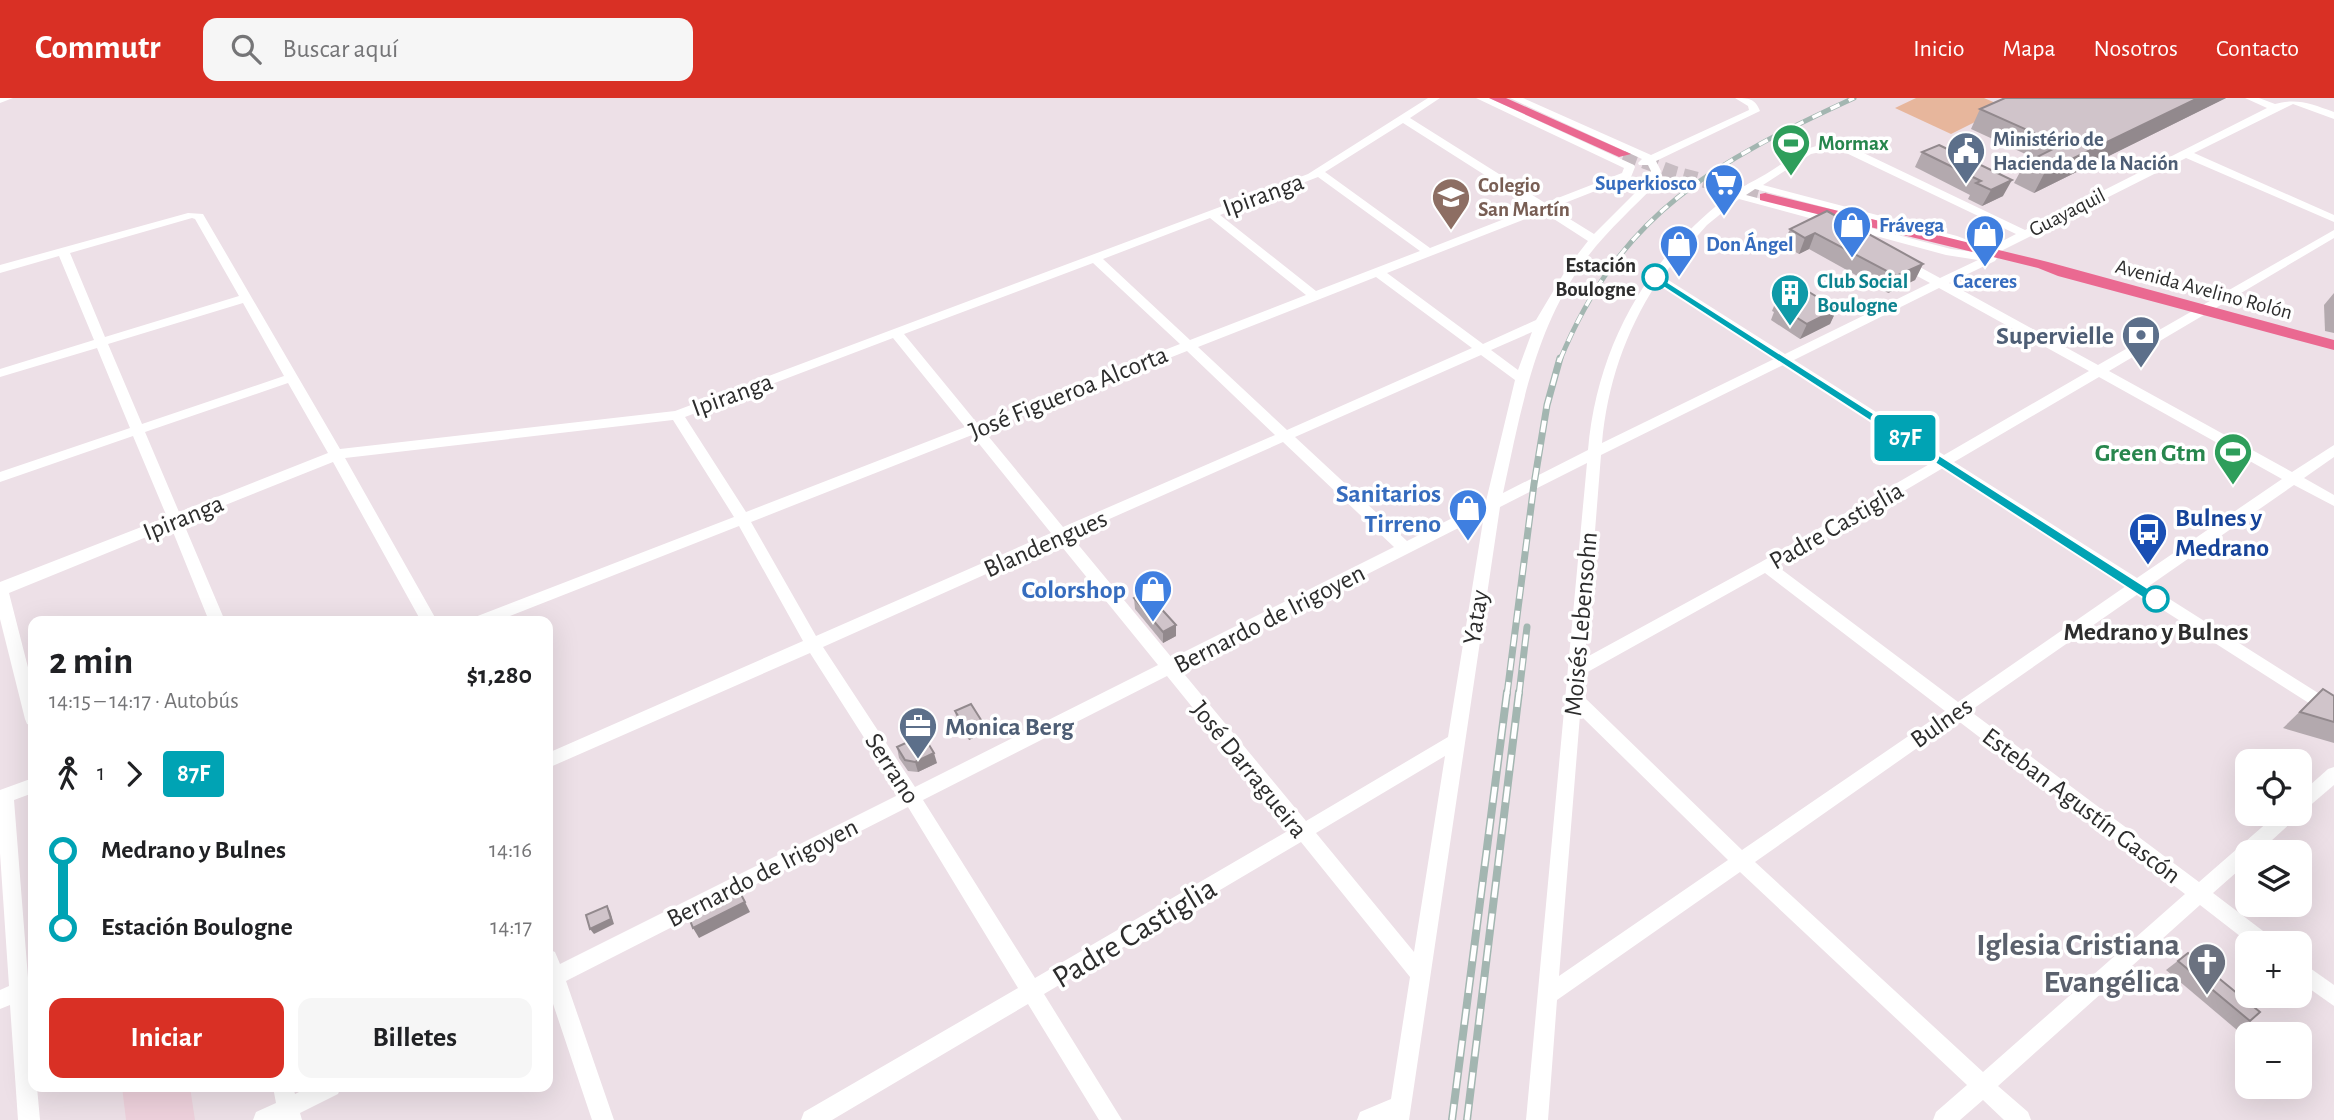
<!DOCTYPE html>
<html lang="es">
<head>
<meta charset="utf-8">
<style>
	body { margin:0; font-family:"Alegreya Sans",sans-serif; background:#f6f6f6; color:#202124; height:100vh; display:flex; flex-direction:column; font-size:26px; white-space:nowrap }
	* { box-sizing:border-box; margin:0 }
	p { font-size:23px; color:#757577 }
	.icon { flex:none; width:38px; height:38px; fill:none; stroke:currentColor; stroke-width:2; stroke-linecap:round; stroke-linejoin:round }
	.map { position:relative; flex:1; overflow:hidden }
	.details { position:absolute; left:28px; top:518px; width:525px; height:476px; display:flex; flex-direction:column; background:#fff; border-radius:14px; box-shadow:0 7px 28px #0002 }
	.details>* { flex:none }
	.badge { padding:0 14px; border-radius:5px; font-size:24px; line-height:46px }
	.controls { position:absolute; left:2235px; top:651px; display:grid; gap:14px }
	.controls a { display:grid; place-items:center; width:77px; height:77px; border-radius:14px; background:#fff; box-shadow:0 7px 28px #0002; font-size:35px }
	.map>.badge { position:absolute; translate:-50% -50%; box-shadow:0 0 0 4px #fff }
	.legs { display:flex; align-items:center; gap:10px; height:77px; padding:0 21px; font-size:23px }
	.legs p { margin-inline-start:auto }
	.summary { display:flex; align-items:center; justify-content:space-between; height:119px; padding:0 21px }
	h1 { font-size:38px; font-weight:600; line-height:52px }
	.button { display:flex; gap:14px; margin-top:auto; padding:14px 21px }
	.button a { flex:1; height:80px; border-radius:14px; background:#d93025; color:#fff; font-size:28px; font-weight:600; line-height:80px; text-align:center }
	.button a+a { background:#f6f6f6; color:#202124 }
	ul { padding:0 21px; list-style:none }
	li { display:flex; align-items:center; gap:24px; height:77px; font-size:26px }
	li i { display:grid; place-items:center; width:10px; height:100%; margin:0 9px; background:currentColor }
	li i::after { content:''; width:18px; height:18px; margin:-9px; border:5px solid; border-radius:50%; background:#fff }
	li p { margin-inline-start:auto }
	li:first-child i { background:linear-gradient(#0000 50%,currentColor 0) }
	li:last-child i { background:linear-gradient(currentColor 50%,#0000 0) }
	header { display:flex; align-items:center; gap:42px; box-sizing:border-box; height:98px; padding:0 35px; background:#d93025; color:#fff }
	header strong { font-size:33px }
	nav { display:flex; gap:38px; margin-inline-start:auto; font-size:24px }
	.search { width:490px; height:63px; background:#f6f6f6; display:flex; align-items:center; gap:18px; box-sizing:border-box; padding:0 24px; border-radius:14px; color:#757577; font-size:26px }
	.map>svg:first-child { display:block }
	.education { fill:#eed1dc }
	.pitch { fill:#e7b69c }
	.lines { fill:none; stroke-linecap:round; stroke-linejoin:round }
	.major-tunnel { stroke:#c7bcc2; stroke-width:14; stroke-dasharray:14 7; stroke-linecap:butt }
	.minor { fill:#fff; fill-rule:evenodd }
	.major { fill:#ea6991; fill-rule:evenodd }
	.rail-far2-casing { stroke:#a3b6b1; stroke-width:5 }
	.rail-far1-casing { stroke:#a3b6b1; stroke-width:7 }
	.rail-casing { stroke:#a3b6b1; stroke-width:8 }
	.rail-far2 { stroke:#fff; stroke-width:3.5; stroke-dasharray:10; stroke-linecap:butt }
	.rail-far1 { stroke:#fff; stroke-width:4.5; stroke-dasharray:12; stroke-linecap:butt }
	.rail { stroke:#fff; stroke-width:5; stroke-dasharray:16; stroke-linecap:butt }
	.wall { fill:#b3a9ae }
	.shaded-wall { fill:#92898d }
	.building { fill:#d0c4ca; stroke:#92898d; stroke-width:2 }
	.line-1 { fill:#00a3b4; stroke:#fff; stroke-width:2 }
	.stop-1-dot { fill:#fff; stroke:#00a3b4; stroke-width:3.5 }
	.labels { text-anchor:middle; stroke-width:7; stroke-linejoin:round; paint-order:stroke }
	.far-service-label { font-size:21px; font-weight:bold; fill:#4e5e75; stroke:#fff; text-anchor:start }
	.far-leisure-label { font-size:21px; font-weight:bold; fill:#27864d; stroke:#fff; text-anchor:start }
	.far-shop-label { font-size:21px; font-weight:bold; fill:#366cbe; stroke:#fff; text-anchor:start }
	.far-education-label { font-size:21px; font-weight:bold; fill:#785e54; stroke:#fff; text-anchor:start }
	.far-street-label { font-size:21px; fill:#2d2d2d; stroke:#fff }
	.far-stop-label { font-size:21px; font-weight:bold; fill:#2d2d2d; stroke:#fff; text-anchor:end }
	.far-culture-label { font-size:21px; font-weight:bold; fill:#0d838f; stroke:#fff; text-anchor:start }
	.street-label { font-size:26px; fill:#2d2d2d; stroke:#fff }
	.service-label { font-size:26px; font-weight:bold; fill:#4e5e75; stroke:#fff; text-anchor:end }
	.leisure-label { font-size:26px; font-weight:bold; fill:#27864d; stroke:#fff; text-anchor:end }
	.shop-label { font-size:26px; font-weight:bold; fill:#366cbe; stroke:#fff; text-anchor:end }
	.transit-label { font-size:26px; font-weight:bold; fill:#164399; stroke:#fff; text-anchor:start }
	.stop-label { font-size:26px; font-weight:bold; fill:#2d2d2d; stroke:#fff }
	.near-street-label { font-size:32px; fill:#2d2d2d; stroke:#fff }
	.near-worship-label { font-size:32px; font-weight:bold; fill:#5b616d; stroke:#fff; text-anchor:end }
</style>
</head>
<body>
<header>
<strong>Commutr</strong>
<div class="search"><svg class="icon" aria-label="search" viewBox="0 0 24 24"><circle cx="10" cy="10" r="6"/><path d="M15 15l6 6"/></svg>Buscar aquí</div>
<nav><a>Inicio</a><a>Mapa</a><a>Nosotros</a><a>Contacto</a></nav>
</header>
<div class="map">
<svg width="2334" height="1022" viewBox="0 0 2334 1022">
	<rect width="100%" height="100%" fill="#ede0e7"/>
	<path class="education" d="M122 989H190L195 1022H126Z"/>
	<path class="pitch" d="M1916 0H1984L2005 9 1951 36 1895 10Z"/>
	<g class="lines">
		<path class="major-tunnel" d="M1624 56 1675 75 1765 99"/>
		<g class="minor">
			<path d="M0 0H13L0 5Z"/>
			<path d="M1428 0H1440L1410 20 1545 105 1622 75 1624 70 1476 0H1489L1634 67 1635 69 1631 79 1552 110 1594 136 1649 81 1651 73 1648 67H1639L1638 65 1642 61 1510 0H1523L1651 57 1749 12 1748 8 1735 0C1748 0 1755 0 1760 13L1656 63 1661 73 1658 84C1631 112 1600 139 1578 172 1533 239 1520 317 1503 395L1588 352C1597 251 1644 164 1725 101 1737 91 1752 84 1766 76 1794 59 1814 39 1849 48L2025 132 2267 10 2245 0H2259L2275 6C2298 0 2311 6 2334 14V21L2293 6 2194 55 2334 117V124L2186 60 1993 157 1997 160 1995 163 1949 185 2098 267 2334 132V140L2109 273 2292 374 2334 347V359L2304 380 2334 397V408L2294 387 2149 488 2334 605V621L2138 496 1970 613 2199 784 2277 716H2298L2295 721 2259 754H2247V765L2213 795 2271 839 2274 845H2249L2200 807 1998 988 2028 1014 2031 1022H2004L1983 1002 1960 1022H1933L1936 1014 1967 987 1740 774 1557 902 1548 1022H1526L1587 365 1500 409 1409 1022H1357L1360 1014 1391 1001 1410 879 1301 744 1044 896 1122 1022H1099L1028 906 832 1022H801L804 1014 1018 890 908 709 566 883 614 1022H592L548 891V851L555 854 560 866 900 696 810 555 548 670V655L803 543 739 428 497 523H473L475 519 734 419 673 322 345 360 437 523H421L333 364 183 424 225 523H209L171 429 9 495 33 589V628L27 626 25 621 0 521V484L167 419 133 338 0 384V374L130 330 97 250 0 279V271L94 242 59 158 0 175V167L188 115 203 116 340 351 675 313 1308 76ZM1403 25 1535 109 1430 150 1325 74ZM1835 51 1842 53 2016 136 1989 150 1957 138 1763 87 1811 56ZM1318 79 1420 153 1316 193 1220 117ZM1755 91 1949 142 1982 155 1951 151 1746 97ZM1739 101 1946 157 1978 162 1940 180 1905 161H1897V167L1930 185 1785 256 1662 178 1707 127ZM1543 114 1588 143 1567 170 1536 222 1483 246 1387 175ZM192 120 195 121 239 198 105 239 70 155ZM1210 120 1306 197 1190 242 1103 161ZM1093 165 1180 246 977 325 904 236ZM1376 179 1472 250 1287 332 1198 249ZM1657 185 1774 261 1602 345C1607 288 1625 234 1657 185ZM1939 190 2089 273 1944 357 1794 262ZM243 205 284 278 142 326 108 246ZM1532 234 1518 272 1491 252ZM893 240 965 329 746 414 685 319ZM1187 253 1275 337 1063 429 984 333ZM1481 257 1515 282 1486 403 1407 443 1295 339ZM1783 267 1933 364 1761 464 1585 560 1601 357ZM2099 279 2282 381 2137 480 1954 364ZM288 285 328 355 179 414 145 334ZM972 337 1051 435 816 538 751 424ZM1283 344 1394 449 1172 560 1071 438ZM1943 370 2126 488 1958 604 1777 468ZM1484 417 1448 639 1306 723 1180 571ZM1058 444 1158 567 915 689 823 549ZM1765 475 1945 613 1742 752 1582 597 1584 576ZM1167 578 1291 731 1035 880 923 702ZM1580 617 1728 762 1559 878ZM1957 622 2185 796 1983 974 1755 764ZM1445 658 1414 854 1316 735Z"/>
			<path d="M2334 669V687L2306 711 2300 713V696L2328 671Z"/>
			<path d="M33 680V695L14 702 28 880 33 878V897L30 898 33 989H37L40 1022H18L10 907 0 911V892L9 888 0 755V692Z"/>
			<path d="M2300 863 2334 887V908L2300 884Z"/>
			<path d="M273 989H293L295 996 309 989H341L338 996 300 1015 302 1022H253L256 1014 276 1005Z"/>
		</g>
		<g class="major">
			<path d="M1489 0H1506L1631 56 1619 59Z"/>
			<path d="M1765 95 2048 164 2334 242V252L2058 178 2038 170 1760 102V96Z"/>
		</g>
		<g class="rail-far2-casing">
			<path id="rail-far2" d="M1560 262C1621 114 1715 64 1854 0"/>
		</g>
		<g class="rail-far1-casing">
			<g id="rail-far1">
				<path d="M1507 596 1534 386 1547 307 1560 260"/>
				<path d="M1519 596 1527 529"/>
			</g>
		</g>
		<g class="rail-casing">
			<g id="rail">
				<path d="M1452 1022 1507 594"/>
				<path d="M1467 1022 1519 594"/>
			</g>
		</g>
		<use href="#rail-far2" class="rail-far2"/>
		<use href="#rail-far1" class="rail-far1"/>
		<use href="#rail" class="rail"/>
	</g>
	<g class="wall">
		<path d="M2005 0H2226L2034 95 2014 85 2025 65 2034 60 1971 31 1980 11Z"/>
		<path d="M1939 47 2003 98 1982 108 1968 101 1970 97 1915 69 1922 54Z"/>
		<path d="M1827 113 1923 166 1915 182 1888 195 1809 151 1799 156 1783 147 1790 131Z"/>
		<path d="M2334 195V235L2325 233 2324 207Z"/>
		<path d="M1778 198 1837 211 1830 226 1800 241 1771 222 1774 214 1772 213Z"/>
		<path d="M1134 500 1176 527V538L1163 545 1135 511Z"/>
		<path d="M2323 591 2334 598V645L2283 630Z"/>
		<path d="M955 613 984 635 969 642 957 624Z"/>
		<path d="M897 649 937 665 918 674 908 673 899 660Z"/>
		<path d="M2188 855 2250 923 2237 932 2166 872Z"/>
	</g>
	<g class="shaded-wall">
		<path d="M2198 0H2226L2034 95 2045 74Z"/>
		<path d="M2012 82 2003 98 1982 108 1991 92Z"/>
		<path d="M1815 135 1809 151 1799 156 1805 140Z"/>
		<path d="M1923 166 1915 182 1888 195 1896 178Z"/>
		<path d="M1837 211 1830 226 1800 241 1807 226Z"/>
		<path d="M1176 527V538L1163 545V534Z"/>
		<path d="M983 625 984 635 969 642 967 632Z"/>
		<path d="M934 655 937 665 918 674 915 664Z"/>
		<path d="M745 804 750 814 699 840 693 830Z"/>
		<path d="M607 808 610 813 614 826 594 836 590 831Z"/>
	</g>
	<g class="building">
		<path d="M2005 0H2198L2045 74 2025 65 2061 47 1980 11Z"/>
		<path d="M1939 47 2012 82 1991 92 1976 85 1981 83 1922 54Z"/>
		<path d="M1827 113 1923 166 1896 178 1815 135 1805 140 1790 131Z"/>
		<path d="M1799 188 1837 211 1807 226 1777 207 1787 203 1778 198Z"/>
		<path d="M1146 494 1176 527 1163 534 1134 500Z"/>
		<path d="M2323 591 2334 598V624L2300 614Z"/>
		<path d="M971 606 983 625 967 632 955 613Z"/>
		<path d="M923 637 934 655 915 664 905 662 897 649Z"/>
		<path d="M736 787 745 804 693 830 686 812Z"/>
		<path d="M607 808 611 821 590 831 586 817Z"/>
		<path d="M2188 855 2260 914 2250 923 2178 863Z"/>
	</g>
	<path class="line-1" d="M1655 176 2160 498V505H2151L1651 181 1650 179Z"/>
	<defs>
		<g id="stadium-pin" transform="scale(2.0125)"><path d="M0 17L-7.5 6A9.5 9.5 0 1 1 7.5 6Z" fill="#2e9e5b" stroke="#fff"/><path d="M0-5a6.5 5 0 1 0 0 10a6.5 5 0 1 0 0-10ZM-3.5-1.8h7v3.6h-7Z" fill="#fff"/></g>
		<g id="civic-pin" transform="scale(2.0125)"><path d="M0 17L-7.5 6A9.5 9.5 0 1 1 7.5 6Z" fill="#5c6f8a" stroke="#fff"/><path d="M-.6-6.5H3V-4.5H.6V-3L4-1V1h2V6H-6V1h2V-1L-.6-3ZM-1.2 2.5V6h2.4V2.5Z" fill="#fff"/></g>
		<g id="supermarket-pin" transform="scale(2.0125)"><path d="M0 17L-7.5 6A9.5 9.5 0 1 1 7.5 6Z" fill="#3f7fe0" stroke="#fff"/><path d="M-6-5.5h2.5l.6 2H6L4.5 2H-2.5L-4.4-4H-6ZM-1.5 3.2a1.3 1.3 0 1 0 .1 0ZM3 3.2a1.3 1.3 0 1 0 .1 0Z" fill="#fff"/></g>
		<g id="school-pin" transform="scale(2.0125)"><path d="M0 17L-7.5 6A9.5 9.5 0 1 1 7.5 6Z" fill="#8d6e63" stroke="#fff"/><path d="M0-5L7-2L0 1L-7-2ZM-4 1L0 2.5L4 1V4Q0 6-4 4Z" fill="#fff"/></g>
		<g id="shop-pin" transform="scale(2.0125)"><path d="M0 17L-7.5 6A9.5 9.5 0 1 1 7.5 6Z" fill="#3f7fe0" stroke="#fff"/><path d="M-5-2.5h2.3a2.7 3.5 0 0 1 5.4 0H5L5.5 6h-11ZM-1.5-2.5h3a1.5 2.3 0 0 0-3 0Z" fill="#fff"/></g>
		<g id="building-pin" transform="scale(2.0125)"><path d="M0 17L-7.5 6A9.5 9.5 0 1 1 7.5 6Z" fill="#0f9aa8" stroke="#fff"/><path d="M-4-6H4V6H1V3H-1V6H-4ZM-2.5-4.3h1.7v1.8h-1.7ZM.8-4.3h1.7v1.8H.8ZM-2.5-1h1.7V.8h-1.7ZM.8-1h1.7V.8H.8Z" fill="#fff"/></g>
		<g id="bank-pin" transform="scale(2.0125)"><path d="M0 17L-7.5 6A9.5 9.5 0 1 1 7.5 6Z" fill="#5c6f8a" stroke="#fff"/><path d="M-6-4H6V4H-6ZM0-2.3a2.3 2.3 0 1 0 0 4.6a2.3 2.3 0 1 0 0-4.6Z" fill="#fff"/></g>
		<g id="bus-pin" transform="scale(2.0125)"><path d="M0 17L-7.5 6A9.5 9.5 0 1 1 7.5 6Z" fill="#1a4fb4" stroke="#fff"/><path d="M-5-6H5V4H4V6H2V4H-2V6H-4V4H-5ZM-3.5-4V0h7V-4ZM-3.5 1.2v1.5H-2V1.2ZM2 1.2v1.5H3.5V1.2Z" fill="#fff"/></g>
		<g id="office-pin" transform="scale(2.0125)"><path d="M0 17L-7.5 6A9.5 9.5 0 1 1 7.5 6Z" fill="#5c6f8a" stroke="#fff"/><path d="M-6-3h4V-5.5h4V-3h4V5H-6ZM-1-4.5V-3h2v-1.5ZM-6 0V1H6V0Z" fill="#fff"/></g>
		<g id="church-pin" transform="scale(2.0125)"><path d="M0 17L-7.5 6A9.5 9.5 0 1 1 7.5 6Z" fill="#6b7280" stroke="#fff"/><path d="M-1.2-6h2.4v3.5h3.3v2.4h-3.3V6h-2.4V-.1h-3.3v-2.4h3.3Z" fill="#fff"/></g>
	</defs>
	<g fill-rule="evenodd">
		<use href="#stadium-pin" x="1791" y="45"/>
		<use href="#civic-pin" x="1966" y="53"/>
		<use href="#supermarket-pin" x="1724" y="85"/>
		<use href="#school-pin" x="1451" y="99"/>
		<use href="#shop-pin" x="1852" y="127"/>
		<use href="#shop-pin" x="1985" y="136"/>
		<use href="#shop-pin" x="1679" y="146"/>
		<use href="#building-pin" x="1790" y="195"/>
		<use href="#bank-pin" x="2141" y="237"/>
		<use href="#stadium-pin" x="2233" y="354"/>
		<use href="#shop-pin" x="1468" y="410"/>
		<use href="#bus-pin" x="2148" y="434"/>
		<use href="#shop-pin" x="1153" y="491"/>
		<use href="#office-pin" x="918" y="628"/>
		<use href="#church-pin" x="2207" y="864"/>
	</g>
	<g class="stop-1-dot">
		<circle cx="1655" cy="179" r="12"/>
		<circle cx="2156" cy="501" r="12"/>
	</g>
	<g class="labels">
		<g class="far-service-label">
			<text x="1993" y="48">Ministério de<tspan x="1993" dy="24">Hacienda de la Nación</tspan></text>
		</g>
		<g class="far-leisure-label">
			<text x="1818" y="52">Mormax</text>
		</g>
		<g class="far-shop-label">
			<text x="1697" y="92" text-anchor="end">Superkiosco</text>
			<text x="1879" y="134">Frávega</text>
			<text x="1706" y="153">Don Ángel</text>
			<text x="1985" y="190" text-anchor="middle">Caceres</text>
		</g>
		<g class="far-education-label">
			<text x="1478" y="94">Colegio<tspan x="1478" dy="24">San Martín</tspan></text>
		</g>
		<g class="far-street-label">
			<text transform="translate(2067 114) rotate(-27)" y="7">Guayaquil</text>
			<text transform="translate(2204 191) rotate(15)" y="7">Avenida Avelino Rolón</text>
		</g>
		<g class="far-stop-label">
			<text x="1636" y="174">Estación<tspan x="1636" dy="24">Boulogne</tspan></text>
		</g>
		<g class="far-culture-label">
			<text x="1817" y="190">Club Social<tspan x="1817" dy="24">Boulogne</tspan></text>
		</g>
		<g class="street-label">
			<text transform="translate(1263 96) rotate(-20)" y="9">Ipiranga</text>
			<text transform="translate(1068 294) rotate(-22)" y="9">José Figueroa Alcorta</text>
			<text transform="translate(732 296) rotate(-20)" y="9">Ipiranga</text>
			<text transform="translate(183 419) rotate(-22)" y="9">Ipiranga</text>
			<text transform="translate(1836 427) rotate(-30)" y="9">Padre Castiglia</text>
			<text transform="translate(1045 445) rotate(-24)" y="9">Blandengues</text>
			<text transform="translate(1475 519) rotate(-81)" y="9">Yatay</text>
			<text transform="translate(1269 520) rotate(-27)" y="9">Bernardo de Irigoyen</text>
			<text transform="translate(1580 526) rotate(-85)" y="9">Moisés Lebensohn</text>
			<text transform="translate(1941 624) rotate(-35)" y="9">Bulnes</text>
			<text transform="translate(893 670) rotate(57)" y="9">Serrano</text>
			<text transform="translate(1250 671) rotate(51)" y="9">José Darragueira</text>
			<text transform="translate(2082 707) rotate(37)" y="9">Esteban Agustín Gascón</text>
			<text transform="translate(762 774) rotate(-27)" y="9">Bernardo de Irigoyen</text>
		</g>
		<g class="service-label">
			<text x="2114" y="246">Supervielle</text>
			<text x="945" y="637" text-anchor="start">Monica Berg</text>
		</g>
		<g class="leisure-label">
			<text x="2206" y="363">Green Gtm</text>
		</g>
		<g class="shop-label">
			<text x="1441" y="404">Sanitarios<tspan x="1441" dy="30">Tirreno</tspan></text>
			<text x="1126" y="500">Colorshop</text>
		</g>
		<g class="transit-label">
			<text x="2175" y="428">Bulnes y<tspan x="2175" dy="30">Medrano</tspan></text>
		</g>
		<g class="stop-label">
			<text x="2156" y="542">Medrano y Bulnes</text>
		</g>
		<g class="near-street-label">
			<text transform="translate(1134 834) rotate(-31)" y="11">Padre Castiglia</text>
		</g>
		<g class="near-worship-label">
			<text x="2180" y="857">Iglesia Cristiana<tspan x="2180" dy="37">Evangélica</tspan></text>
		</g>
	</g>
</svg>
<div class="controls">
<a><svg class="icon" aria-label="locate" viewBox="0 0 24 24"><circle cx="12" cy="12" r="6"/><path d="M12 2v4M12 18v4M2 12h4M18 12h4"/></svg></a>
<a><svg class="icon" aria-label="layers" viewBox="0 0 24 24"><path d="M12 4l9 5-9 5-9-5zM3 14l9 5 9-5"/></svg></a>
<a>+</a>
<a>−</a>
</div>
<b class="badge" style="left:1905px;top:340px;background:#00a3b4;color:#fff">87F</b>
<section class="details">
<div class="summary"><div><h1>2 min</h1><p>14:15 – 14:17 · Autobús</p></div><b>$1,280</b></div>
<div class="legs"><svg class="icon" aria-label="walk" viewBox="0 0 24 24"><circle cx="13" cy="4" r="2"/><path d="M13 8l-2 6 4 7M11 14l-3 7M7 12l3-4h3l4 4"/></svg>1<svg class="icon" aria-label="forward" viewBox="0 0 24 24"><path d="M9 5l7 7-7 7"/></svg><b class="badge" style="background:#00a3b4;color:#fff">87F</b></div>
<ul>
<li><i style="color:#00a3b4"></i><b>Medrano y Bulnes</b><p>14:16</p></li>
<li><i style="color:#00a3b4"></i><b>Estación Boulogne</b><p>14:17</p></li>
</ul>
<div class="button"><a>Iniciar</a><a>Billetes</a></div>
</section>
</div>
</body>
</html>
